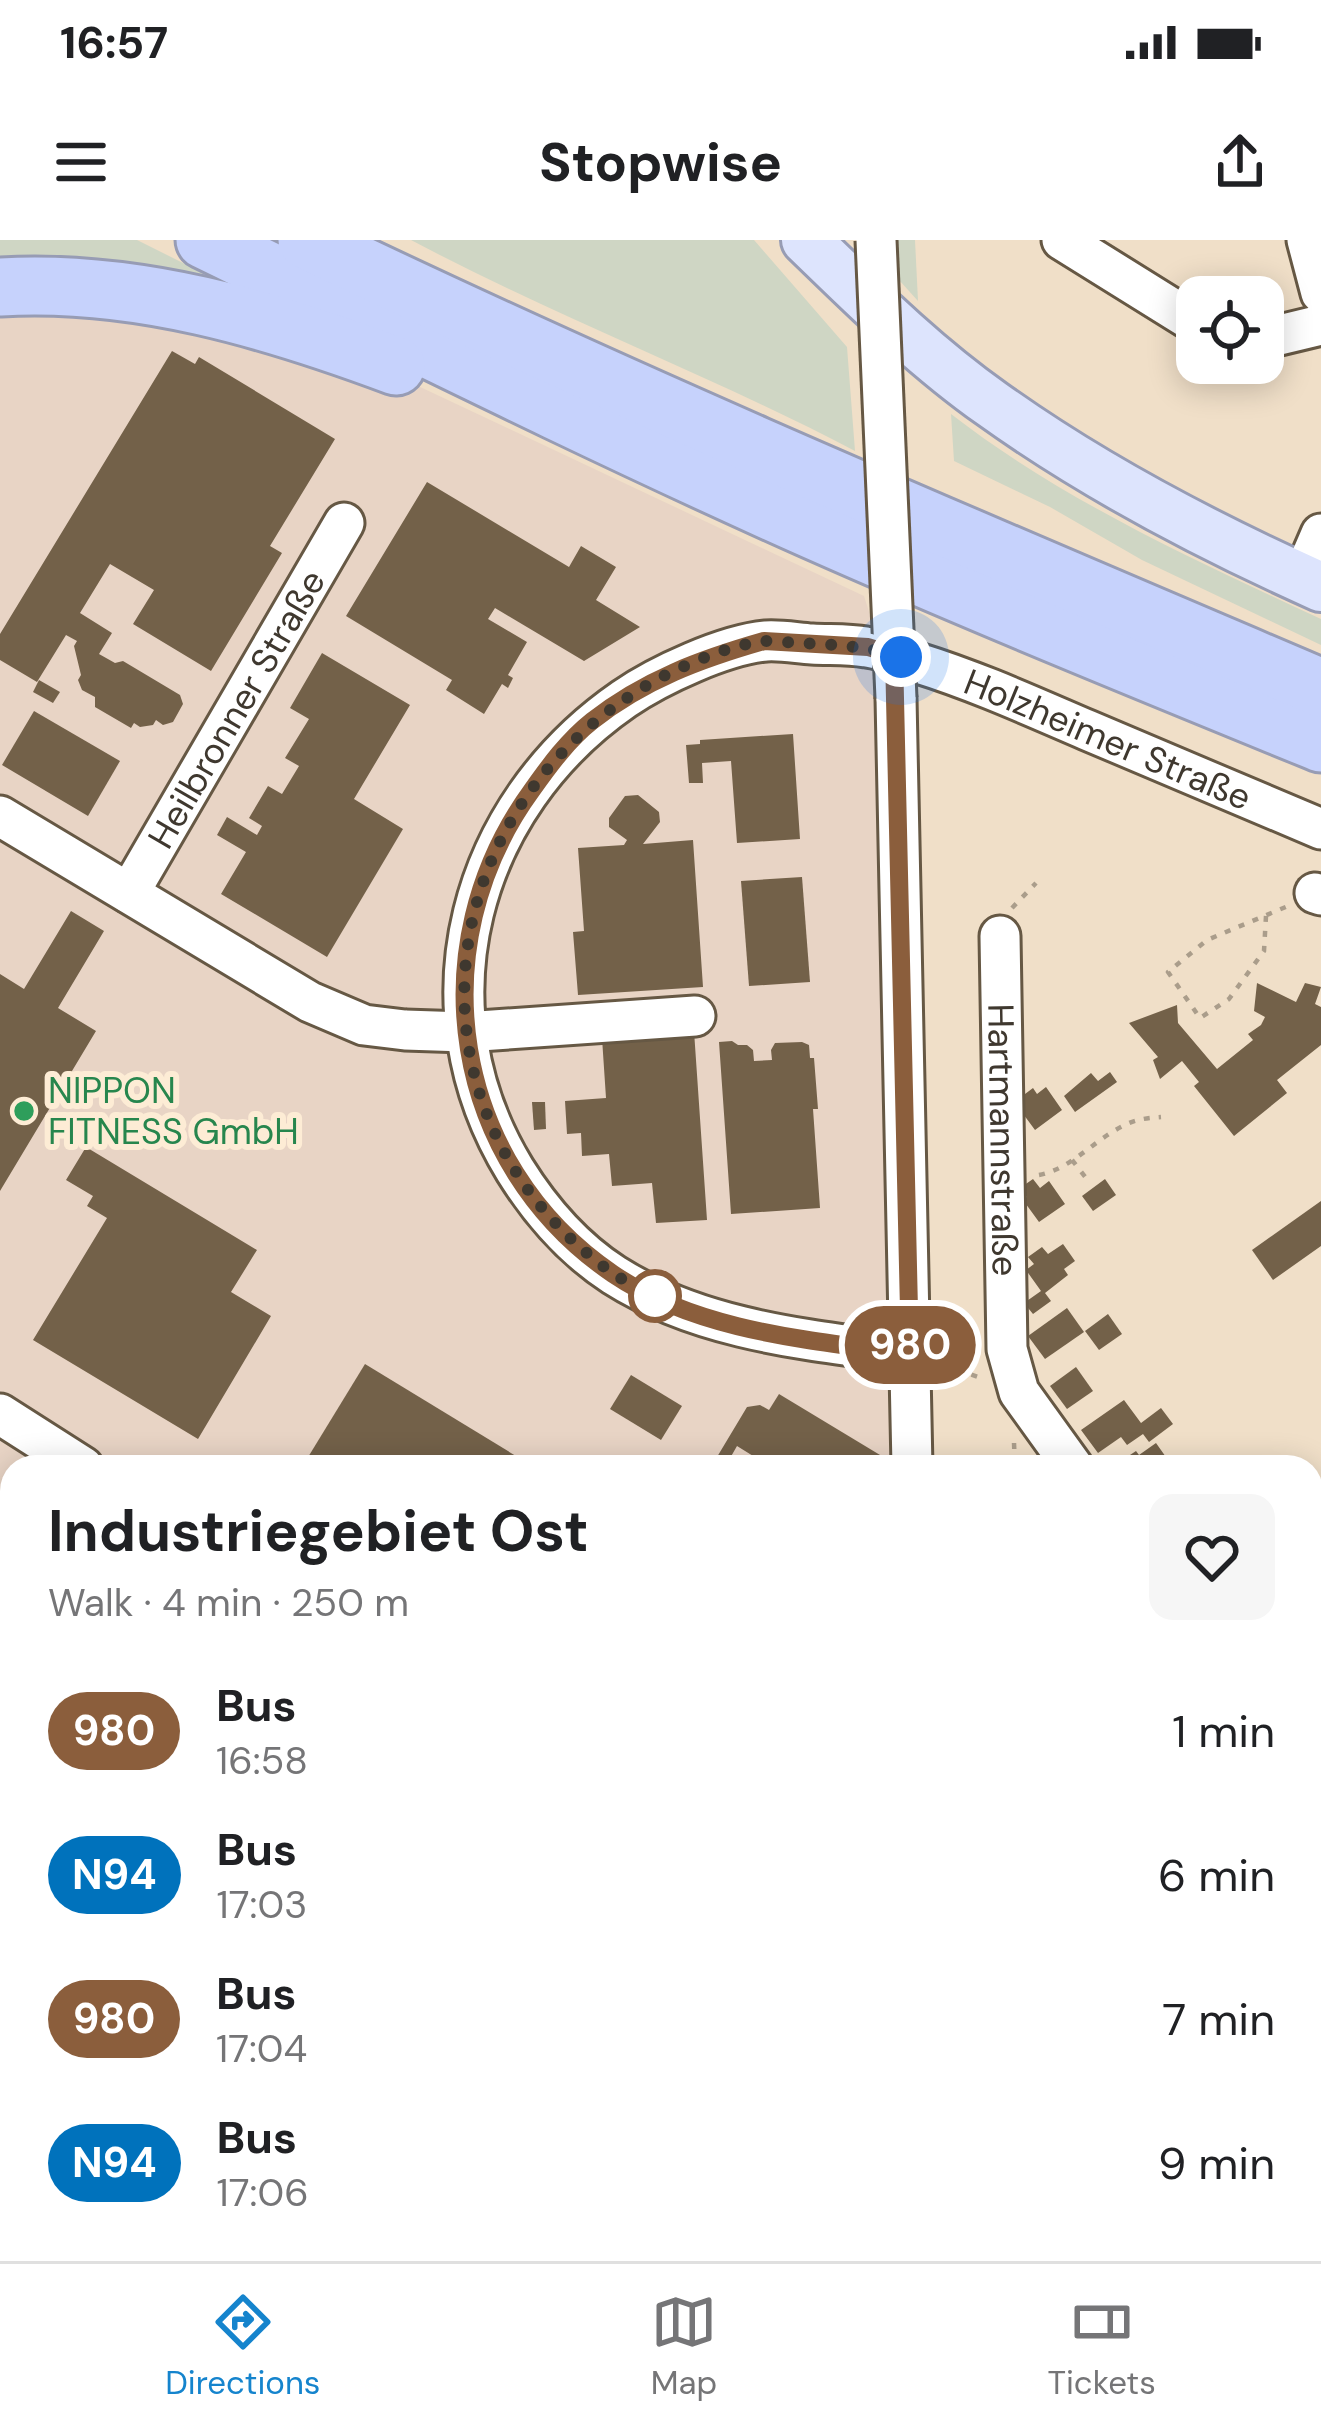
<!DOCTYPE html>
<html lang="en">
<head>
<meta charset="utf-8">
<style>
	body { margin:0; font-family:"DM Sans",sans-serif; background:#f6f6f6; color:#202124; height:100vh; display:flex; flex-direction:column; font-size:45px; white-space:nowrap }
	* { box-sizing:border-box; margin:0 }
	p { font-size:39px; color:#757577 }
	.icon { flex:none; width:66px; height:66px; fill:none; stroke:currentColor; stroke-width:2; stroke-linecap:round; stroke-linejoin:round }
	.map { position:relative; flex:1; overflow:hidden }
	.sheet { position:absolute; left:0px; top:1215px; width:1323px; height:807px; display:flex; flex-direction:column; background:#fff; border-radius:36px 36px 0 0; box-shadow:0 6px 30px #0003 }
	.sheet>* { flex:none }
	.badge { padding:0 24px; border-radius:39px; font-size:42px; line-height:78px }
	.controls { position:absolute; left:1176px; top:36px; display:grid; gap:24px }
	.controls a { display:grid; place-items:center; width:108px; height:108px; border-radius:24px; background:#fff; box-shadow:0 6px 30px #0003; font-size:60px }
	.you { position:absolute; width:60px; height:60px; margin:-30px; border:9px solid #fff; border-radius:50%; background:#1a73e8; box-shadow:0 0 0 18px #1a73e833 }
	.map>.badge { position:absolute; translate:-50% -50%; box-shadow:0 0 0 6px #fff }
	.round { display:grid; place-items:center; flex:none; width:126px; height:126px; border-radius:24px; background:#f6f6f6 }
	.headline { display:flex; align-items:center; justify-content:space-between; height:204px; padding:0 48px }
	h1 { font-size:57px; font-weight:700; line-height:90px }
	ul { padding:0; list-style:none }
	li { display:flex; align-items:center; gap:36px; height:144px; padding:0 48px }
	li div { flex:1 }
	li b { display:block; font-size:45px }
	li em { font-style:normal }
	li .badge { min-width:132px; font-weight:700; text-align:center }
	.status { display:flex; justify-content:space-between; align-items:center; height:84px; padding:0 60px; background:#fff; direction:ltr }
	.status svg { height:33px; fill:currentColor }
	header { display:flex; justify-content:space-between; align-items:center; height:156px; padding:0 48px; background:#fff; font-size:54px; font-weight:700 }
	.menu { display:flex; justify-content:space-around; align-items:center; height:168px; border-top:3px solid #e0e0e0; background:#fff; font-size:33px; color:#757577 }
	.menu a { display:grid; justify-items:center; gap:6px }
	.menu .active { color:#1584cd }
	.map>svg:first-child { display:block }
	.commercial { fill:#e8d4c5 }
	.green { fill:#cfd6c4 }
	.building { fill:#736149 }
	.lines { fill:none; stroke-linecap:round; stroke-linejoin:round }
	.minor-casing { stroke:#665844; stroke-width:45 }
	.major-casing { stroke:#979cb4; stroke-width:54 }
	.highway-casing { stroke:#979cb4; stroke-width:63 }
	.path { stroke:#aa9d8b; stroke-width:4.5; stroke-dasharray:6 9; stroke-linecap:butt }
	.minor { stroke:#fff; stroke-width:39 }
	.major { stroke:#dde4fd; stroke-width:48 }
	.highway { stroke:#c6d2fc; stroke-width:57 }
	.minor-bridge-casing { stroke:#665844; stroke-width:45; stroke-linecap:butt }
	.minor-bridge { stroke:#fff; stroke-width:39 }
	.line-casing { stroke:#fff; stroke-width:27 }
	.line { stroke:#8b5e3c; stroke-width:18 }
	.walk { stroke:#3f382f; stroke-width:12; stroke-dasharray:0 21.6 }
	.leisure-dot { fill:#2e9e5b; stroke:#fdecd5; stroke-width:4.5 }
	.stop-dot { fill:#fff; stroke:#8b5e3c; stroke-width:6 }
	.labels { text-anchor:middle; stroke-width:12; stroke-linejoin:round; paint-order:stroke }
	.street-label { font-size:36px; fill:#3f382f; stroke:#fdecd5 }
	.leisure-label { font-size:36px; fill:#27864d; stroke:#fdecd5; text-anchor:start }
</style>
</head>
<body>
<div class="status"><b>16:57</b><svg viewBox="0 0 49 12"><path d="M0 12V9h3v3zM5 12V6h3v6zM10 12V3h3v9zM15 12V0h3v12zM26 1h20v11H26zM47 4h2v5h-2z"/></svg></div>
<header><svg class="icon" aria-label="menu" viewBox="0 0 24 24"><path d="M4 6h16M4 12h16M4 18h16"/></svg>Stopwise<svg class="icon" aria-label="share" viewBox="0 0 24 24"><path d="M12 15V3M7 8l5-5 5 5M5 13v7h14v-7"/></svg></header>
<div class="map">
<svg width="1321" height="2021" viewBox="0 0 1321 2021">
	<rect width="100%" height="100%" fill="#f0dfc8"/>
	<path class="commercial" d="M0 57 365 121 864 356 896 458 927 1227H12V2010H934V2021H0Z"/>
	<g class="green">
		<path d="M0 0H137L255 59 0 34Z"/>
		<path d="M411 0H754L847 107 855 211C710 135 556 77 411 0Z"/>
		<path d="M881 0H915L918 61 881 20Z"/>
		<path d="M951 174C1062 260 1194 320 1321 379V405L1142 320 1050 267 954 221Z"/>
	</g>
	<g class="building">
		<path d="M172 111 195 124 199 117 335 199 270 306 282 313 211 431 133 384 154 350 110 324 80 373 112 393 99 414 115 423 123 421 180 455 183 464 173 482 163 485 156 480 153 485 140 487 134 483 131 488 95 467V457L82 450 78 440 81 435 74 406 77 401 66 395 37 442 0 420V394Z"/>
		<path d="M427 242 569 327 581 306 616 327 596 360 640 387 584 421 495 368 488 379 527 402 508 435 513 438 508 448 502 444 484 474 446 450 452 440 346 376Z"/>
		<path d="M322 413 410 465 354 559 403 589 327 717 221 654 246 612 217 595 227 577 257 595 262 586 249 578 268 546 282 554 299 526 285 518 309 479 290 468Z"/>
		<path d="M39 440 60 452 53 463 33 452Z"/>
		<path d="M34 471 120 521 88 576 2 525Z"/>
		<path d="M793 494 800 599 737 603 731 521 702 523 703 543H689L686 505 700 504V500Z"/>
		<path d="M638 555 659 572 660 582 643 604 693 600 703 747 578 755 573 692 584 691 578 608 624 605 627 600 609 587V578L625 556Z"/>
		<path d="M802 637 810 742 749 746 741 641Z"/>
		<path d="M71 671 104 691 58 768 96 791 0 951V734L24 749Z"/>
		<path d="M1257 743 1296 762 1305 743 1321 747 1315 764 1321 767V805L1277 840 1287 853 1234 896 1194 846 1199 842 1182 821 1160 839 1153 820 1158 817 1129 783 1177 765 1178 783 1217 829 1253 800 1248 794 1261 785 1265 777 1254 771Z"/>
		<path d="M694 791 707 980 656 983 652 943 612 946 609 914 582 916 581 893 567 894 565 861 606 858 602 798Z"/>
		<path d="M732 801 738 805H747L753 810 754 821 772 820 771 810 775 803 802 802 809 805 810 818H814L818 869H813L820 968 731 974 719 802Z"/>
		<path d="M1110 832 1117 842 1075 872 1064 856 1091 833 1098 841Z"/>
		<path d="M1046 847 1062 870 1035 890 1018 867 1017 860 1033 848 1037 854Z"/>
		<path d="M532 862H545L546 889 534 890Z"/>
		<path d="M86 907 257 1010 231 1052 271 1076 198 1199 33 1100 107 978 87 966 93 956 66 940Z"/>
		<path d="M1033 939 1040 948 1049 941 1065 964 1039 982 1023 960 1027 957 1020 948Z"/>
		<path d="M1105 939 1116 955 1093 971 1082 956Z"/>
		<path d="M1321 961V1006L1273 1040 1252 1010Z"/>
		<path d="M1063 1004 1075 1021 1064 1029 1068 1035 1045 1053 1051 1061 1033 1074 1024 1063 1041 1051 1026 1030 1034 1024 1028 1017 1042 1007 1048 1014Z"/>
		<path d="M1067 1068 1084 1092 1045 1119 1028 1096Z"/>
		<path d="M1108 1074 1122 1094 1099 1110 1085 1091Z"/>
		<path d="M365 1124 534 1227H302Z"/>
		<path d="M1076 1127 1093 1151 1067 1169 1050 1146Z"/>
		<path d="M631 1135 682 1166 661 1200 610 1169Z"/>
		<path d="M779 1154 885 1218 879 1227H771L737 1206 725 1227H711L747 1167 760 1165 769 1170Z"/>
		<path d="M1124 1160 1141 1183 1161 1168 1173 1184 1149 1202 1143 1194 1127 1205 1121 1197 1098 1213 1081 1190Z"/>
		<path d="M1156 1203 1173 1227H1123L1133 1220 1130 1215 1136 1211 1139 1215Z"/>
		<path d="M1321 1642V1679L1318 1681 1321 1686 1311 1693V1649Z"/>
		<path d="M12 1765V1884L0 1904V1785Z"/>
		<path d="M252 2010H483L501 2021H271Z"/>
	</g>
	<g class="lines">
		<g class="minor-casing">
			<g id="minor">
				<path d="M1062 0 1197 84"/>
				<path d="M1307 0 1321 53"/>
				<path d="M1263 99 1321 85"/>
				<path d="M1302 338 1321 294"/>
				<path d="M896 458 912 1227"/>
				<path d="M0 576 310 762 364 785 405 790 465 792 695 776"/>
				<path id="s1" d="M129 653 344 283"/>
				<path d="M1315 653 1321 655"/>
				<path id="s2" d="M1000 696 1007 1109 1019 1152 1073 1227"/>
				<path id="s3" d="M910 1114C810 1100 702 1091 614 1035 574 1009 540 970 515 930 414 765 469 566 624 459 659 435 724 405 766 401 781 400 797 403 812 404 830 405 848 404 866 407 883 409 901 417 918 423 976 441 1031 466 1087 490 1165 523 1243 556 1321 589"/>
				<path d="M0 1174 83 1227"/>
				<path d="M1311 1562 1321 1576"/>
				<path d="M916 2021V2010"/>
			</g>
		</g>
		<g class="major-casing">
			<path id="major" d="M806 0C865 57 924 116 992 164 1091 235 1209 297 1321 347"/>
		</g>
		<g class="highway-casing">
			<g id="highway">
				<path d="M205 0C406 98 607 198 811 289 980 364 1150 433 1321 503"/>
				<path d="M307 0C640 160 981 303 1321 448"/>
				<path d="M0 47C136 39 270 79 396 126"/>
			</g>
		</g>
		<g class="path">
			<path d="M1012 668 1036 643"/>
			<path d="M1266 676 1264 711 1229 759 1200 778 1168 732 1207 700 1288 666"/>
			<path d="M1072 920 1090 943"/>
			<path d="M1039 935C1071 929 1094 900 1123 886 1135 879 1148 878 1161 877"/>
			<path d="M943 1125 978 1137"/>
			<path d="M1014 1203 1015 1227"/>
			<path d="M1059 2010 1060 2021"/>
			<path d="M1304 2010 1314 2021"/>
		</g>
		<use href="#minor" class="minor"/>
		<use href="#major" class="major"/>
		<use href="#highway" class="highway"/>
		<g class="minor-bridge-casing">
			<path id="minor-bridge" d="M876 0 896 458"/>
		</g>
		<use href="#minor-bridge" class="minor-bridge"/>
	</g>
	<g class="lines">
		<g class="line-casing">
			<path id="line" d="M764 401 868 407 894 415 910 1114C810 1100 699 1092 613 1034 451 924 418 706 532 550 549 526 568 500 592 481 644 440 701 419 764 401Z"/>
		</g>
		<use href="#line" class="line"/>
		<path class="walk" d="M655 1056 667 1062C649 1053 628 1044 611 1032 407 885 420 600 624 460 659 435 723 405 766 401 778 401 791 403 802 403 839 405 866 406 901 417"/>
	</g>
	<circle class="leisure-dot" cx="24" cy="871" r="12"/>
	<circle class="stop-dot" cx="655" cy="1056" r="24"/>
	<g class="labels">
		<g class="street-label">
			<text dy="13" stroke="none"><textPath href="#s1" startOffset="213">Heilbronner Straße</textPath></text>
			<text dy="13" stroke="none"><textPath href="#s3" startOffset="1503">Holzheimer Straße</textPath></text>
			<text dy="13" stroke="none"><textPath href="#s2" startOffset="204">Hartmannstraße</textPath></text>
		</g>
		<g class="leisure-label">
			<text x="48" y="863">NIPPON<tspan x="48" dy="41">FITNESS GmbH</tspan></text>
		</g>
	</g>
</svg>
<div class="controls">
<a><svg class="icon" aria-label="locate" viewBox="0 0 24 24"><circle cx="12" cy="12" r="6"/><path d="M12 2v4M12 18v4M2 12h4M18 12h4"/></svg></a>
</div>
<div class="you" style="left:901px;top:417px"></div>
<b class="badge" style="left:910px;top:1105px;background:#8b5e3c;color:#fff">980</b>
<section class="sheet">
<div class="headline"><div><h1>Industriegebiet Ost</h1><p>Walk · 4 min · 250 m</p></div><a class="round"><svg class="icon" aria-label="heart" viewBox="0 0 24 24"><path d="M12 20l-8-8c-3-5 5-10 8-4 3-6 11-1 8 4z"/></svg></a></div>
<ul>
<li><span class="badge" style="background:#8b5e3c;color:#fff">980</span><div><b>Bus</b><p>16:58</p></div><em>1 min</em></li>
<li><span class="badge" style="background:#0072bc;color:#fff">N94</span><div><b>Bus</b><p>17:03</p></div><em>6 min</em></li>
<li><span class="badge" style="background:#8b5e3c;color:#fff">980</span><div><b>Bus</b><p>17:04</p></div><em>7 min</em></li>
<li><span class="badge" style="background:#0072bc;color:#fff">N94</span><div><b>Bus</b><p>17:06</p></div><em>9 min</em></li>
</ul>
</section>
</div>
<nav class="menu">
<a class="active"><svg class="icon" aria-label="directions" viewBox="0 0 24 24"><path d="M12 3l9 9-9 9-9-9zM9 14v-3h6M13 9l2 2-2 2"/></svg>Directions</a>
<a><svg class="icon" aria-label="map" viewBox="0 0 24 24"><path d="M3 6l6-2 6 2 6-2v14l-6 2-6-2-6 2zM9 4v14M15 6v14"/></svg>Map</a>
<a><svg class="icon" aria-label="tickets" viewBox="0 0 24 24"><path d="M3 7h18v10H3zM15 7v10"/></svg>Tickets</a>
</nav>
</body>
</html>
